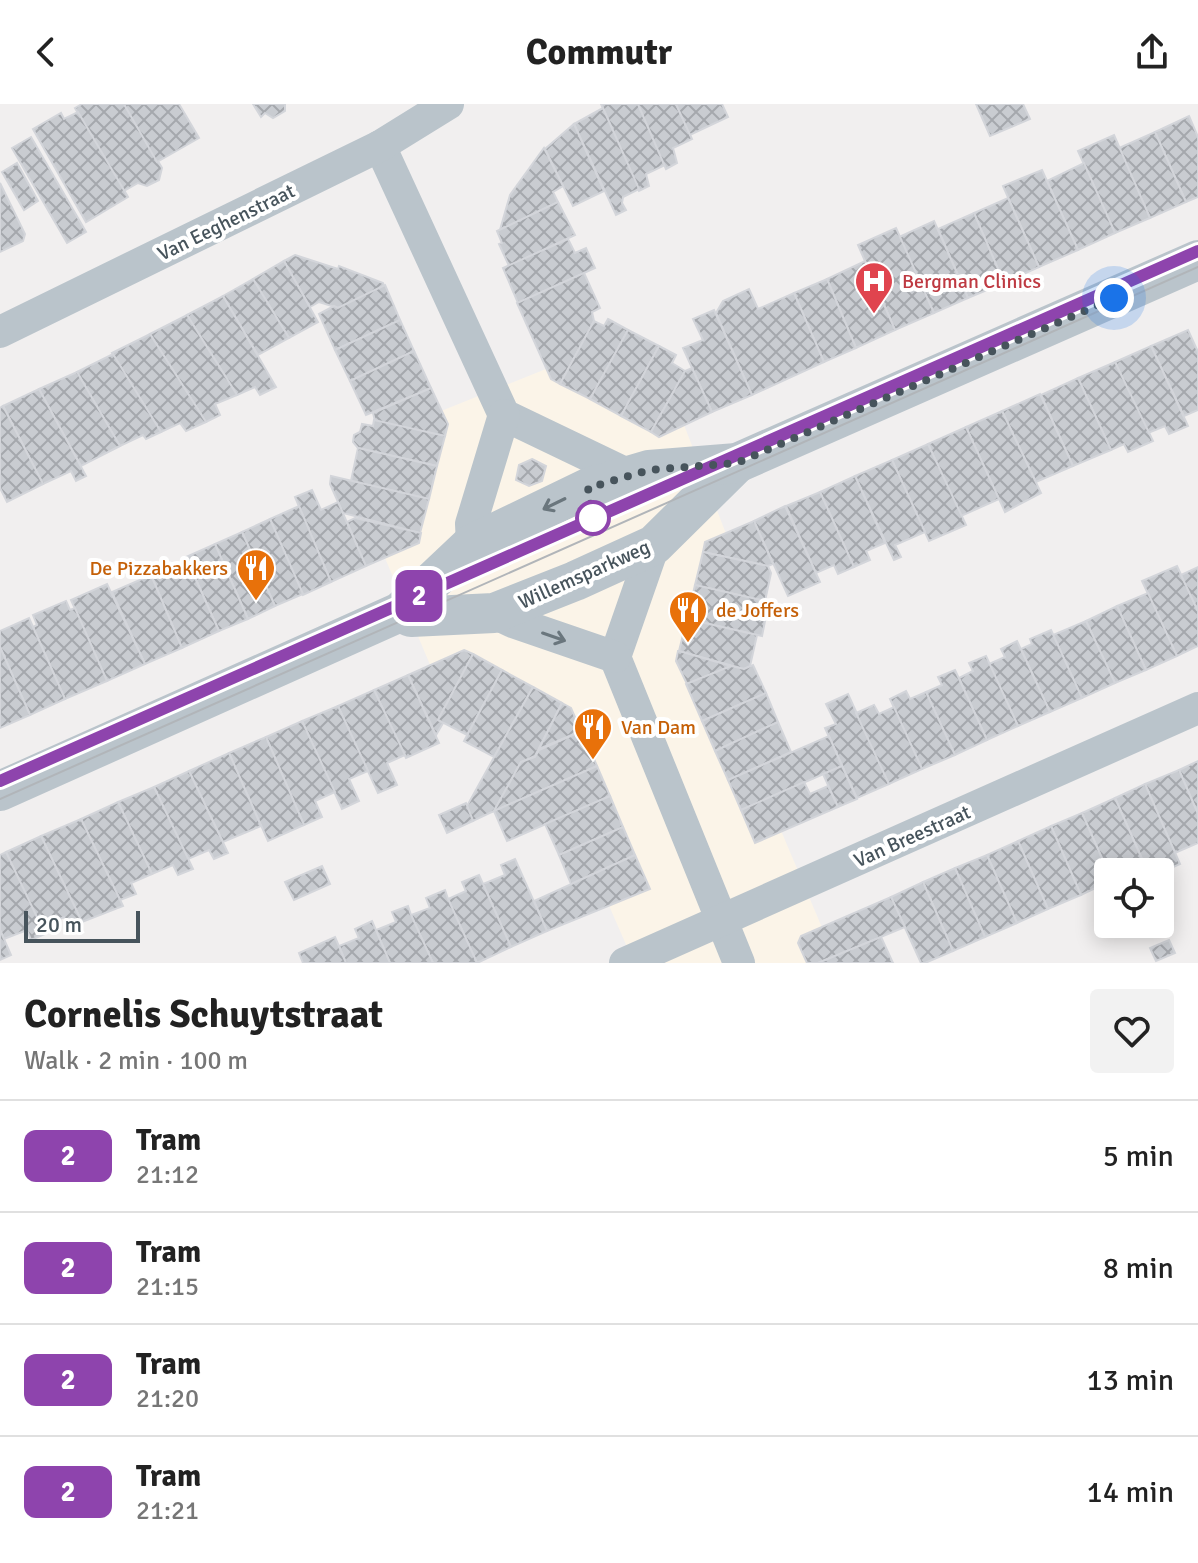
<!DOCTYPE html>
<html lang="en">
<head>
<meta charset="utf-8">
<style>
	body { margin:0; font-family:Signika,sans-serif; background:#f2f2f2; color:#222; height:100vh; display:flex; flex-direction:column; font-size:30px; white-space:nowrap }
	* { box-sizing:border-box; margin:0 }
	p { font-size:26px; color:#767676 }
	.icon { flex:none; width:44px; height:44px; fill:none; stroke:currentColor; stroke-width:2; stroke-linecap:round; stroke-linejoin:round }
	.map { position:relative; height:859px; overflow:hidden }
	.details { display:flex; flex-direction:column; background:#fff; flex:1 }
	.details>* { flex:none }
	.badge { padding:0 16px; border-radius:12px; font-size:28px; line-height:52px }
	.controls { position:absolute; left:1094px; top:754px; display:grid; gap:16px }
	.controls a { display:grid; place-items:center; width:80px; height:80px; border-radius:8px; background:#fff; box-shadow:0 4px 20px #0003; font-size:40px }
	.scale { position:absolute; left:24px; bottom:20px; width:116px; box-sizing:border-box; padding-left:8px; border:4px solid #47545c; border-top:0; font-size:22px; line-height:28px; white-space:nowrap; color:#47545c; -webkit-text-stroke:6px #fff; paint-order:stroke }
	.you { position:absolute; width:40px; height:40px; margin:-20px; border:6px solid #fff; border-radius:50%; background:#1a73e8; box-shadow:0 0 0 12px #1a73e833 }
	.map>.badge { position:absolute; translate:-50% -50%; box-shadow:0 0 0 4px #fff }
	.round { display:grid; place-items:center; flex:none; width:84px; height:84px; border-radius:8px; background:#f2f2f2 }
	.overview { display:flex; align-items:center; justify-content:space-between; height:136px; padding:0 24px }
	h1 { font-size:38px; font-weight:700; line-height:60px }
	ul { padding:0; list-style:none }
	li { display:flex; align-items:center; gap:24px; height:112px; padding:0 24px; border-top:2px solid #e0e0e0 }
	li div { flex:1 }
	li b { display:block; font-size:30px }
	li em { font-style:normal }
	li .badge { min-width:88px; font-weight:700; text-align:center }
	header { display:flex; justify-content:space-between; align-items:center; height:104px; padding:0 24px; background:#fff; font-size:36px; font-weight:700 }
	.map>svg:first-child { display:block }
	.commercial { fill:#fbf4e8 }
	.building { fill:url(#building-cross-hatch); stroke:#d3d5da; stroke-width:2 }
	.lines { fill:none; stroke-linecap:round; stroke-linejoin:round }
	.minor { stroke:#bac4cb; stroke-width:32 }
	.tertiary { stroke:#bac4cb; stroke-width:40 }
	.tram { stroke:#b1b5b9; stroke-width:2 }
	.oneway { stroke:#6a767d }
	.line-casing { stroke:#fff; stroke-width:18 }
	.line { stroke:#8e44ad; stroke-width:12 }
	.walk { stroke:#47545c; stroke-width:8; stroke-dasharray:0 14.4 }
	.stop-dot { fill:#fff; stroke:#8e44ad; stroke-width:4 }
	.labels { text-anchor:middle; stroke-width:8; stroke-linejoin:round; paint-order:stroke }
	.street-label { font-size:20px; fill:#47545c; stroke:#fff }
	.health-label { font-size:20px; fill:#be3a42; stroke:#fff; text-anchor:start }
	.food-label { font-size:20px; fill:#c56008; stroke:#fff; text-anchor:start }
</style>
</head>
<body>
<header><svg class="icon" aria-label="back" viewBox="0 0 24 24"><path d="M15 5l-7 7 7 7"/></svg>Commutr<svg class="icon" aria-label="share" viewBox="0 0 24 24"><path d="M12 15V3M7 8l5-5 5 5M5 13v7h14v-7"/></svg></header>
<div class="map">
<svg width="1198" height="859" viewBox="0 0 1198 859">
	<defs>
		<pattern id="building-cross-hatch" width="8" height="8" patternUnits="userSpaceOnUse" patternTransform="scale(2)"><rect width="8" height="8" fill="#c9ccd1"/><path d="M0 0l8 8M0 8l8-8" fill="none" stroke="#a5a8ad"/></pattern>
	</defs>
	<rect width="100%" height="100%" fill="#f1efef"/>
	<path class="commercial" d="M593 246 669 282 735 453 716 573 837 859H634L540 643 439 582 366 409 394 326Z"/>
	<g class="building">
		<path d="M82 0H124L162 64 159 76 147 82 138 79 124 87 75 4Z"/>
		<path d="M124 0H179L199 34 157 58Z"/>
		<path d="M253 0H285V7L273 14 265 9 261 13Z"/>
		<path d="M601 0H638L665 61 646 70 649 82 639 87Z"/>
		<path d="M638 0H676L692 35 673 44 677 59 666 65Z"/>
		<path d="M676 0H722L728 13 690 31Z"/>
		<path d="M976 0H1023L1030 15 990 32Z"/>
		<path d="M603 4 639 85 623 93 622 99 626 106 616 111 574 20Z"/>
		<path d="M78 8 128 93 86 118 33 25 61 9 64 15Z"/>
		<path d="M1189 12 1198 33V93L1186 98 1155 28Z"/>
		<path d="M574 20 604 87 573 102 545 45Z"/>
		<path d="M1155 28 1186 98 1150 114 1119 44Z"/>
		<path d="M1114 31 1150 114 1115 129 1078 47Z"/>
		<path d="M31 33 86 128 67 139 12 44Z"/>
		<path d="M544 44 563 82 553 88 558 98 500 126 510 91Z"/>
		<path d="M17 59 38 97 24 106 2 68Z"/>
		<path d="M1084 59 1115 129 1078 146 1047 77Z"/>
		<path d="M1042 66 1078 146 1039 163 1003 82Z"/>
		<path d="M0 79 25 130 23 137 0 148Z"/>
		<path d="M1008 94 1039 163 1004 179 974 109Z"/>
		<path d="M558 98 575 131 509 162 499 140 502 139 497 127Z"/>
		<path d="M974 109 1004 179 968 194 938 125Z"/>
		<path d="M934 117 968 194 934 209 899 133Z"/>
		<path d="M896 124 934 209 895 226 858 141Z"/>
		<path d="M568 135 575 149 586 144 595 164 518 199 503 164Z"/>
		<path d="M295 151 338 165 339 162 383 179 384 182 338 204 319 198 310 203 284 157Z"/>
		<path d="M284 157 318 218 289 234 253 175Z"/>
		<path d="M865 157 895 226 856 244 827 175Z"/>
		<path d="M584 169 600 204 592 208 594 217 560 280 551 275 517 199Z"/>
		<path d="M253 175 289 234 258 251 223 192Z"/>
		<path d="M827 175 856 244 824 258 794 189Z"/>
		<path d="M385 181 400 216 335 246 319 210 334 202 338 204Z"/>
		<path d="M749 185 758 205 794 189 824 258 752 291 716 209 723 197Z"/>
		<path d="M223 192 276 283 260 291 255 283 237 291 187 211Z"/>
		<path d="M714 206 752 291 712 308 683 244 703 236 693 215Z"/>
		<path d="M187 211 237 291 215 300 220 311 206 318 150 230Z"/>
		<path d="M608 215 628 226 590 295 560 280 594 217 604 222Z"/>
		<path d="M400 216 414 247 350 277 335 246Z"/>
		<path d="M628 226 659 242 621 312 590 295Z"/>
		<path d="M1188 226 1198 248V306L1184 312 1151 242Z"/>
		<path d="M150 230 206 318 186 327 180 319 161 328 112 249Z"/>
		<path d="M659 242 676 251 672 259 685 267 651 328 621 312Z"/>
		<path d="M1151 242 1188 322 1169 330 1165 322 1148 329 1115 258Z"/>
		<path d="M414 247 431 284 366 311 350 277Z"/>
		<path d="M113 250 161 328 146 335 143 331 120 342 77 268Z"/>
		<path d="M1115 258 1153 337 1128 348 1124 340 1111 346 1078 274Z"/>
		<path d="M692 264 712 308 659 333 651 328 685 267Z"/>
		<path d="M77 268 120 342 81 362 39 285Z"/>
		<path d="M1078 274 1111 346 1073 362 1041 291Z"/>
		<path d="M431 284 448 320 445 332 375 317 373 309Z"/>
		<path d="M39 285 86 372 76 377 71 367 43 380 3 302Z"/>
		<path d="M1040 290 1073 362 1036 378 1002 307Z"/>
		<path d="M3 302 43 380 7 398 0 384V304Z"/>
		<path d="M1002 307 1041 389 1005 408 966 323Z"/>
		<path d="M374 316 445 332 437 362 358 344 353 338 354 331 360 328 362 320 373 322Z"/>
		<path d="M966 323 999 395 961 412 928 340Z"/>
		<path d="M928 340 966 421 929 437 892 356Z"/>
		<path d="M358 344 437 362 429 395 351 377Z"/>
		<path d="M532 355 546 362 542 377 529 382 516 376 519 361Z"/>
		<path d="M892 356 925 428 895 441 901 453 894 456 855 372Z"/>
		<path d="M331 372 429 395 420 429 343 409 330 380Z"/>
		<path d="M855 372 885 439 866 447 870 456 854 463 820 388Z"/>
		<path d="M312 386 321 406 338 398 366 462 331 478 295 393Z"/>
		<path d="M820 388 854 463 838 470 834 461 816 469 786 402Z"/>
		<path d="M299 402 331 478 303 491 270 415Z"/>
		<path d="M785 402 820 478 788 492 754 417Z"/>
		<path d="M355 414 421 429 419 439 366 462 347 418Z"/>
		<path d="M270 415 303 490 275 502 242 428Z"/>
		<path d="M754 417 773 460 768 462 703 448 705 438Z"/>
		<path d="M242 428 275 502 248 515 215 440Z"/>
		<path d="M215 440 248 515 219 527 186 453Z"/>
		<path d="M703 448 768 462 771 469 765 497 695 481Z"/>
		<path d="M187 456 219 527 182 544 151 471Z"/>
		<path d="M1177 462 1198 507V542L1177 552 1142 477Z"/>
		<path d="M1198 463V507L1181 471Z"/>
		<path d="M151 471 182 544 145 560 112 488Z"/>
		<path d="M107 480 145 560 107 577 71 496Z"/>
		<path d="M695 481 765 497 760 515 765 517 762 532 687 515Z"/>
		<path d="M1148 489 1177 552 1146 566 1117 502Z"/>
		<path d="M66 497 70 506 75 504 107 577 65 595 33 523 37 521 33 511Z"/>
		<path d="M1117 502 1146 566 1115 579 1086 517Z"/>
		<path d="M29 514 65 595 30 611 0 543V527Z"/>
		<path d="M687 515 757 531 750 562 744 565 679 547Z"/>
		<path d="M1086 517 1115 579 1082 594 1053 531Z"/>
		<path d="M1051 526 1082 594 1050 608 1021 545 1032 540 1030 535Z"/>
		<path d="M1017 537 1050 608 1018 622 989 560 1005 553 1001 545Z"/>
		<path d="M0 543 30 611 0 624Z"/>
		<path d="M464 546 473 550 438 616 443 619 436 631 408 571Z"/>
		<path d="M678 547H679L731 562 687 580 676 557Z"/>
		<path d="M473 550 502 566 467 631 438 616Z"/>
		<path d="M986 552 1018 622 987 636 959 574 973 567 969 559Z"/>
		<path d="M753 561 766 589 702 617 686 580 731 562 744 565Z"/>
		<path d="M502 566 533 583 494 653 464 637Z"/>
		<path d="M955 566 987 636 955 651 926 588 942 581 938 573Z"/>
		<path d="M408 571 439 639 406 654 374 586Z"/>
		<path d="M533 583 562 599 535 652 521 658 494 707 473 717 467 702Z"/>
		<path d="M374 586 405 651 387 659 397 681 378 689 338 602Z"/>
		<path d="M906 587 910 595 926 588 955 651 922 665 890 595Z"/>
		<path d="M766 589 778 618 715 647 702 617Z"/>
		<path d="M848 590 889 680 857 694 825 624 836 620 826 600Z"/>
		<path d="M562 599 571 604 581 627 539 645Z"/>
		<path d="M874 601 879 610 894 603 922 665 889 680 856 609Z"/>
		<path d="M338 602 368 667 349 675 359 697 342 705 302 617Z"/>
		<path d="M302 617 335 688 315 697 322 713 304 721 266 633Z"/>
		<path d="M778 618 791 648 728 676 715 647Z"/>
		<path d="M582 627 597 662 494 707 521 658 535 653 539 646Z"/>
		<path d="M829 632 842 662 741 706 728 676Z"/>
		<path d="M266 633 304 721 268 737 229 649Z"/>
		<path d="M229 649 261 722 223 738 189 667Z"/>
		<path d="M1198 657V710L1179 666Z"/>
		<path d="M597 662 610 692 507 737 494 707Z"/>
		<path d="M842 662 857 695 838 703 823 670Z"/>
		<path d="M1179 666 1198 710V739L1175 749 1145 680Z"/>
		<path d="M189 667 228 749 214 755 209 746 188 755 154 683Z"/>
		<path d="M804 678 810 690 828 682 838 703 755 739 741 706Z"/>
		<path d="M1145 680 1180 760 1160 769 1148 768 1115 694Z"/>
		<path d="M154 683 193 765 178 771 173 761 152 770 118 698Z"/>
		<path d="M610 692 623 723 559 751 545 720Z"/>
		<path d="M1115 694 1145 762 1132 768H1108L1082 709Z"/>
		<path d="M118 698 152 770 131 779 136 790 120 796 81 715Z"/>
		<path d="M466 699 473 717 447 729 439 711Z"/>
		<path d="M1082 709 1108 768V778L1081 791 1051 722Z"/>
		<path d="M81 715 123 802 82 818 41 732Z"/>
		<path d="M1051 722 1081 791 1048 805 1018 737Z"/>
		<path d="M623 723 635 751 571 780 559 751Z"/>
		<path d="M41 732 82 818 69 825 64 813 41 823 6 748Z"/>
		<path d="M1018 737 1048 805 1017 819 987 751Z"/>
		<path d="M6 748 45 830 31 836 27 826 4 835 0 826V751Z"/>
		<path d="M635 751 650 785 547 827 534 797Z"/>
		<path d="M987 751 1017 819 985 833 955 764Z"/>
		<path d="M515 755 547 827 511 843 483 780 505 771 501 761Z"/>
		<path d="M322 762 330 780 294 796 285 778Z"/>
		<path d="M955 764 985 833 953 847 923 778Z"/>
		<path d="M479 771 511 843 477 859 448 795 466 787 462 778Z"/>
		<path d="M923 778 953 847 925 859H921L891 793Z"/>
		<path d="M445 786 448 795 477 859H433L411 811 430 804 426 794Z"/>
		<path d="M891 793 905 823 818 859H807L798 839 801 832Z"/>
		<path d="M408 802 411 811 433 859H390L376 826 396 818 392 808Z"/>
		<path d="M372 817 390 859H346L339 842 359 834 355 825Z"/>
		<path d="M0 826 11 851 0 856Z"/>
		<path d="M335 833 346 859H303L299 849Z"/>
		<path d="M881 833 893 859H818Z"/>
		<path d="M1169 836 1175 849 1156 857 1150 844Z"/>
	</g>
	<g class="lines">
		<g class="minor">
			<path d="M380 42 504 311 629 371"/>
			<path d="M0 228 380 42 448 0"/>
			<path d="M472 440 471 420 504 311"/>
			<path d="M654 441 615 553 739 859"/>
			<path d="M494 509 513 518 615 553"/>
			<path d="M625 859 1198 604"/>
		</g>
		<g class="tertiary">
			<path d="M400 508 411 513 494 509 575 477 654 441 737 359"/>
			<path d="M0 687 400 508 472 440 588 384 649 366 737 359 1198 156"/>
		</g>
		<g class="tram">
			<path d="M0 677 1198 147"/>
			<path d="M0 695 1198 163"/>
		</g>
	</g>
	<defs><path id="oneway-shaft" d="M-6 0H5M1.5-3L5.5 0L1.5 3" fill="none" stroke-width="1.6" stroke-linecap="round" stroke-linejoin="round" transform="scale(2)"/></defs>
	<g class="oneway">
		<use href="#oneway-shaft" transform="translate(554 400) rotate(154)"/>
		<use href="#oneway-shaft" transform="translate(554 533) rotate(19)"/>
	</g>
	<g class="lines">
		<g class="line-casing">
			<path id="line" d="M0 677 1198 147"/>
		</g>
		<use href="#line" class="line"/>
		<path class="walk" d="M593 414 588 384 649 366 737 359 1114 194"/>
	</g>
	<defs>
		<g id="hospital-pin" transform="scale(2)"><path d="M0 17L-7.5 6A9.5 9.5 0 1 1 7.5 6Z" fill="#e0444e" stroke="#fff"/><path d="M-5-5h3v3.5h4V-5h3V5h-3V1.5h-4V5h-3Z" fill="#fff"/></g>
		<g id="restaurant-pin" transform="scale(2)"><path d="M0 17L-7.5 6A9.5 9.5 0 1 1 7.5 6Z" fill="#e8710a" stroke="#fff"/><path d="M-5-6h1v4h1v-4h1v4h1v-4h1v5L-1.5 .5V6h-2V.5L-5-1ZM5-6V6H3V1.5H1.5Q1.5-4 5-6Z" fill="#fff"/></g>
	</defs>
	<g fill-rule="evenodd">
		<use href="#hospital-pin" x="874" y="177"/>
		<use href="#restaurant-pin" x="256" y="464"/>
		<use href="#restaurant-pin" x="688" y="506"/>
		<use href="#restaurant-pin" x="593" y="623"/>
	</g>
	<circle class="stop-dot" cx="593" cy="414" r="16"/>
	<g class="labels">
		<g class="street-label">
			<text transform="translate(226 118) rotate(-26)" y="7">Van Eeghenstraat</text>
			<text transform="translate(584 470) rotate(-24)" y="7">Willemsparkweg</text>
			<text transform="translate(912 732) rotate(-24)" y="7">Van Breestraat</text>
		</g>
		<g class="health-label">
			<text x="902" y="184">Bergman Clinics</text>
		</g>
		<g class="food-label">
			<text x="228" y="471" text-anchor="end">De Pizzabakkers</text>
			<text x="716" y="513">de Joffers</text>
			<text x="621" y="630">Van Dam</text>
		</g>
	</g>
</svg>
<div class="controls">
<a><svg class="icon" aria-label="locate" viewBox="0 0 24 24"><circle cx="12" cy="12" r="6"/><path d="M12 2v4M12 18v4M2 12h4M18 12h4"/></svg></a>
</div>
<div class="scale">20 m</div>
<div class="you" style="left:1114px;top:194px"></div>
<b class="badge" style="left:419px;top:492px;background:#8e44ad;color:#fff">2</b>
</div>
<section class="details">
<div class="overview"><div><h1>Cornelis Schuytstraat</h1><p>Walk · 2 min · 100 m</p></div><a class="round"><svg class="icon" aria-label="heart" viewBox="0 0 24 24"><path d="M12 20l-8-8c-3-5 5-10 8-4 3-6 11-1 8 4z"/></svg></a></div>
<ul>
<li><span class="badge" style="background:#8e44ad;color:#fff">2</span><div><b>Tram</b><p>21:12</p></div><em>5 min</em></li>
<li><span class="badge" style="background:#8e44ad;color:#fff">2</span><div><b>Tram</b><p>21:15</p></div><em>8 min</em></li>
<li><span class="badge" style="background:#8e44ad;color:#fff">2</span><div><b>Tram</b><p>21:20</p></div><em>13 min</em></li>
<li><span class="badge" style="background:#8e44ad;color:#fff">2</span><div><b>Tram</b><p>21:21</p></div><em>14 min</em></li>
</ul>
</section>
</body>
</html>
